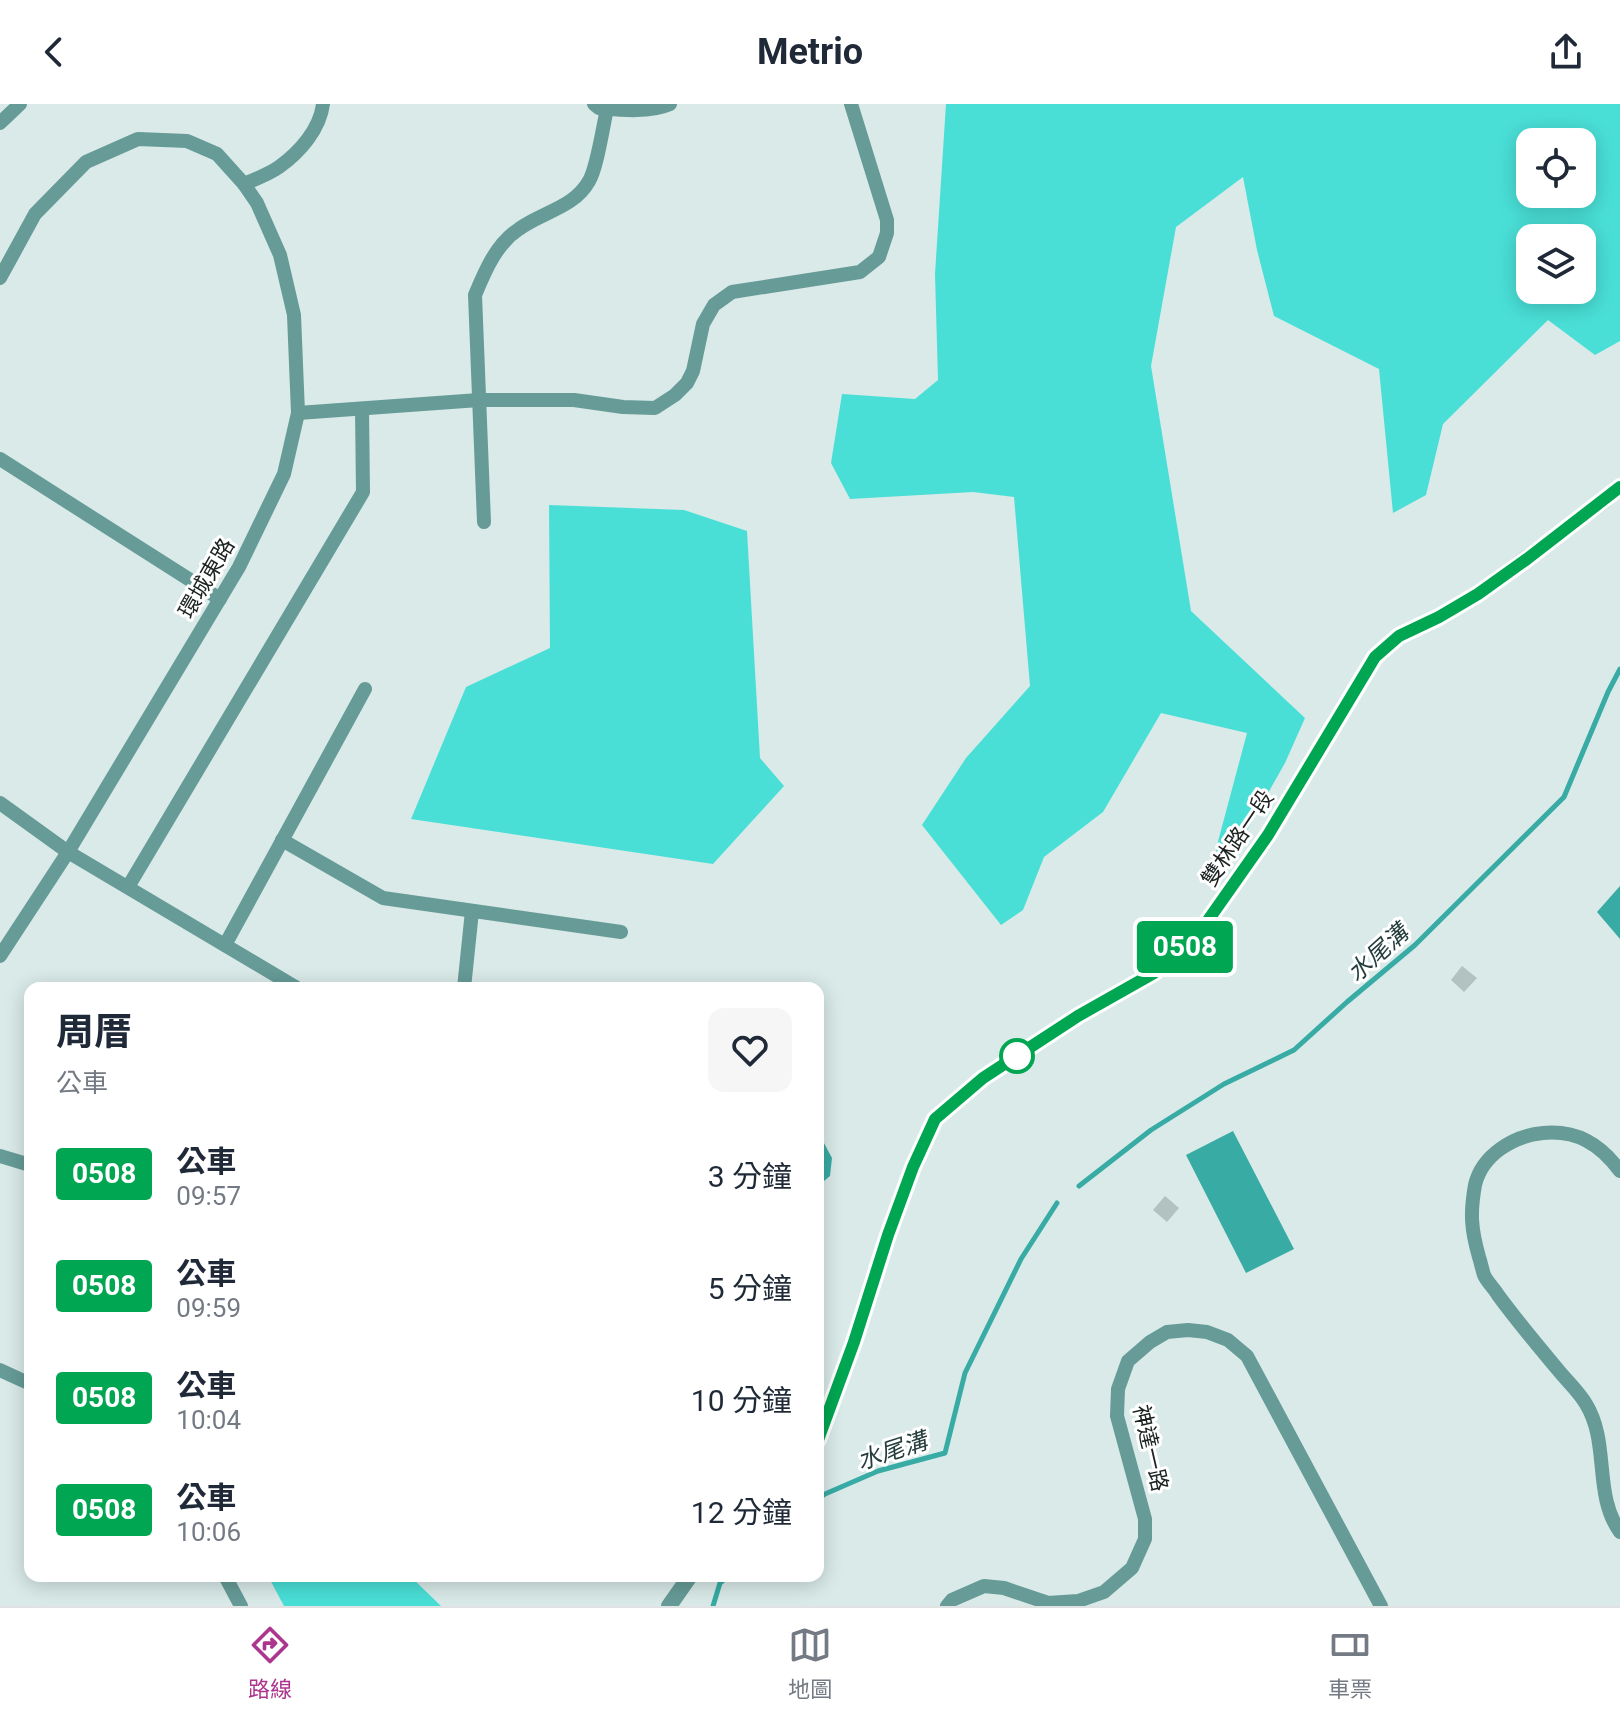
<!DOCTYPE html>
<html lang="zh-TW">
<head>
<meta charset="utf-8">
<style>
	body { margin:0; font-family:Roboto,"Noto Sans TC",sans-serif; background:#f6f6f7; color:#1f2937; height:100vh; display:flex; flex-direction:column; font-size:30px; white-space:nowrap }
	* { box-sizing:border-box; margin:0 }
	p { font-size:26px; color:#747a83 }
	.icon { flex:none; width:44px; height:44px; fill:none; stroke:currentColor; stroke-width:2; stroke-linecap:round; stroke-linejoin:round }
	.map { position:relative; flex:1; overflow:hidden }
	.side { position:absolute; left:24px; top:878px; width:800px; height:600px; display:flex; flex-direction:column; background:#fff; border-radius:16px; box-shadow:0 4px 20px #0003 }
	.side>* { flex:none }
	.badge { padding:0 16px; border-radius:6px; font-size:28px; line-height:52px }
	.buttons { position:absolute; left:1516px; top:24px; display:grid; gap:16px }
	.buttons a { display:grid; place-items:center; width:80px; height:80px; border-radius:16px; background:#fff; box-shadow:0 4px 20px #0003; font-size:40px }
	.map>.badge { position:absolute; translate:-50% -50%; box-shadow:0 0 0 4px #fff }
	.round { display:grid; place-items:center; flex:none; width:84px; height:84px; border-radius:16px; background:#f6f6f7 }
	.headline { display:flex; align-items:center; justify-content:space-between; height:136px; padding:0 32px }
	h1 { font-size:38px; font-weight:700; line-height:60px }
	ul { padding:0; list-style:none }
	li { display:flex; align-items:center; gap:24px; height:112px; padding:0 32px }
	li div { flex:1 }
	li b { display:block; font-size:30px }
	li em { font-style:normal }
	li .badge { min-width:88px; font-weight:700; text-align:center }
	header { display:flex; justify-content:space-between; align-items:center; height:104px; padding:0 32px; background:#fff; font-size:36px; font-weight:700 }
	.dock { display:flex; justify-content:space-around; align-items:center; height:112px; border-top:2px solid #e0e1e3; background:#fff; font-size:22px; color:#747a83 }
	.dock a { display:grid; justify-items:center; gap:4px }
	.dock .active { color:#ac368e }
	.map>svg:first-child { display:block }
	.green { fill:#49dfd7; fill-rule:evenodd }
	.water { fill:#37aba4 }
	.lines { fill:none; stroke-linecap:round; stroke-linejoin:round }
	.stream { stroke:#37aba4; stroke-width:5 }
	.building { fill:#b1c2c0 }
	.minor { stroke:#669b97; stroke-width:14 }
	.tertiary { stroke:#669b97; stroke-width:16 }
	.line-casing { stroke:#fff; stroke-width:18 }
	.line { stroke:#00a651; stroke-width:12 }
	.stop-dot { fill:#fff; stroke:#00a651; stroke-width:4 }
	.labels { text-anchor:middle; stroke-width:6; stroke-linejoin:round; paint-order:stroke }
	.street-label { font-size:22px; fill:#1c2221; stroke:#fff }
	.water-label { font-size:24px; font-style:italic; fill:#253e3d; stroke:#fff }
</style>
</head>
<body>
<header><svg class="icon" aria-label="back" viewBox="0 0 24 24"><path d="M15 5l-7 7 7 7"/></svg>Metrio<svg class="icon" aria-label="share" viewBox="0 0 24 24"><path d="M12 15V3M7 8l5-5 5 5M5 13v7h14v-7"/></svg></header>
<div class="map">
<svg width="1620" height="1502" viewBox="0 0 1620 1502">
	<rect width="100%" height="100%" fill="#d9eae9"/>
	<g class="green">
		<path d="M946 0H1620V237L1595 251 1548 216 1443 320 1426 391 1393 409 1379 265 1274 212 1257 146 1243 73 1176 123 1151 262 1191 507 1305 614 1285 659 1220 774 1216 745 1247 629 1161 609 1103 708 1044 753 1023 806 1001 821 922 721 966 654 1030 582 1014 393 973 388 850 395 831 359 842 290 915 295 938 276 935 170ZM1530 38H1582V90H1530ZM1530 134H1582V186H1530Z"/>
		<path d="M549 401 684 406 747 427 760 654 784 682 713 760 411 715 466 583 550 544Z"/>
		<path d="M268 1472H410L441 1502H284Z"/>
	</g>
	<g class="water">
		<path d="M1620 782V835L1597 808Z"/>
		<path d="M1233 1027 1294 1145 1246 1169 1186 1051Z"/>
		<path d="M818 1028 832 1054 830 1072 818 1082Z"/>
	</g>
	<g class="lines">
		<g class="stream">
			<path d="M1079 1082 1151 1026 1224 980 1294 946 1347 898 1415 841 1564 693 1608 588 1620 565"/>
			<path d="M818 1395 825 1390 878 1367 945 1349 965 1269 1021 1155 1057 1099"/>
			<path d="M713 1502 720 1479 728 1472"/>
		</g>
	</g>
	<g class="building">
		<path d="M1462 862 1477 874 1464 888 1451 876Z"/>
		<path d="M1165 1092 1179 1104 1167 1118 1153 1106Z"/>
	</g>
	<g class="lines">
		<g class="minor">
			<path d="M594 0 599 4C621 6 649 9 670 0"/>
			<path d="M0 19 20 0"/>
			<path d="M244 80C256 75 269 70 279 63 300 48 320 25 323 0"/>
			<path d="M0 174 35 110 86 58 138 35 187 37 217 50 244 80 257 99 280 151 294 211 298 309 284 370 239 463 68 748 0 852"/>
			<path d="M298 309 479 296H574L623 303 655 304 675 291 687 279 693 267 703 220 714 201 732 188 860 168 879 153 887 129V116L851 0"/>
			<path d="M0 355 220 495"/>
			<path d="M484 418 475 191C485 167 496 140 519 125 542 108 574 104 589 77 597 64 603 22 607 5"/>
			<path d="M0 699 68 748 297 884"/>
			<path d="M282 736 383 794 621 828"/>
			<path d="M128 783 363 388 362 305"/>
			<path d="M225 841 365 585"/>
			<path d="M464 884 472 807"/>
			<path d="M0 1052 30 1061"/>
			<path d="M1620 1067C1600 1040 1577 1026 1543 1029 1513 1032 1482 1051 1475 1081 1470 1109 1471 1125 1479 1153 1481 1159 1482 1165 1484 1171 1487 1178 1494 1184 1498 1191 1517 1217 1538 1242 1559 1267 1568 1278 1579 1288 1586 1300 1610 1339 1593 1390 1620 1428"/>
			<path d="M0 1266 26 1278H30"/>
			<path d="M225 1472 241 1502"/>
			<path d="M947 1502 952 1496 984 1482 1004 1484 1048 1499 1078 1497 1104 1488 1132 1464 1145 1435V1415L1117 1312 1118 1285 1128 1257 1150 1238 1167 1228 1188 1226 1207 1228 1228 1236 1247 1252 1381 1502"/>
		</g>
		<g class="tertiary">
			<path d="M818 1336 854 1238 888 1131 913 1063 935 1015 983 974 1078 912 1154 869 1197 832 1268 731 1375 553 1399 532 1439 513 1478 490 1605 396 1620 383"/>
			<path d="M669 1502 690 1472"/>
		</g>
	</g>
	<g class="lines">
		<g class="line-casing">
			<path id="line" d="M818 1336 854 1238 888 1131 913 1063 935 1015 983 974 1078 912 1154 869 1197 832 1268 731 1375 553 1399 532 1439 513 1478 490 1527 455 1620 383"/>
		</g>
		<use href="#line" class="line"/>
	</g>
	<circle class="stop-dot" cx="1017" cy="952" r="16"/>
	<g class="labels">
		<g class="street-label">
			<text transform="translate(206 474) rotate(-60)" y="8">環城東路</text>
			<text transform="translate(1237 734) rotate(-56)" y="8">雙林路一段</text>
			<text transform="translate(1151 1344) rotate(77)" y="8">神達一路</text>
		</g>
		<g class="water-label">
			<text transform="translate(1378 849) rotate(-42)" y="8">水尾溝</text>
			<text transform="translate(892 1347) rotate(-18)" y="8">水尾溝</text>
		</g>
	</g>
</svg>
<div class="buttons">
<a><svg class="icon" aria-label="locate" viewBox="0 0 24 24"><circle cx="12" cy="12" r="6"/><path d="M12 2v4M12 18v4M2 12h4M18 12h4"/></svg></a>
<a><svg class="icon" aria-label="layers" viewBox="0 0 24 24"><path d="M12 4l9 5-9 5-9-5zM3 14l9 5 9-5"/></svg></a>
</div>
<b class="badge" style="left:1185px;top:843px;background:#00a651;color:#fff">0508</b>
<section class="side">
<div class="headline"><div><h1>周厝</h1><p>公車</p></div><a class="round"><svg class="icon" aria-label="heart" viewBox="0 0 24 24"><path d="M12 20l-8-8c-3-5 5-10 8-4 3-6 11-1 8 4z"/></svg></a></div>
<ul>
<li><span class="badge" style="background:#00a651;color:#fff">0508</span><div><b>公車</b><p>09:57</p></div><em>3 分鐘</em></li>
<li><span class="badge" style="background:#00a651;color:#fff">0508</span><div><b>公車</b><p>09:59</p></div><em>5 分鐘</em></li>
<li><span class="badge" style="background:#00a651;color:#fff">0508</span><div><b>公車</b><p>10:04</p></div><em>10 分鐘</em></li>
<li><span class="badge" style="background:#00a651;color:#fff">0508</span><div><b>公車</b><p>10:06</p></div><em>12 分鐘</em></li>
</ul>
</section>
</div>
<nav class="dock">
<a class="active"><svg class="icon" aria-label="directions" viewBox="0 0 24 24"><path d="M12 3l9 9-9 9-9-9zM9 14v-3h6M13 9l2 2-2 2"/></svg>路線</a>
<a><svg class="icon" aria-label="map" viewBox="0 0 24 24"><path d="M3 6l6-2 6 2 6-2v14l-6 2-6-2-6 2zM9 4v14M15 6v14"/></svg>地圖</a>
<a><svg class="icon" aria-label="tickets" viewBox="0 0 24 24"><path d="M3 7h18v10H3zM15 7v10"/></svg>車票</a>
</nav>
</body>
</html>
